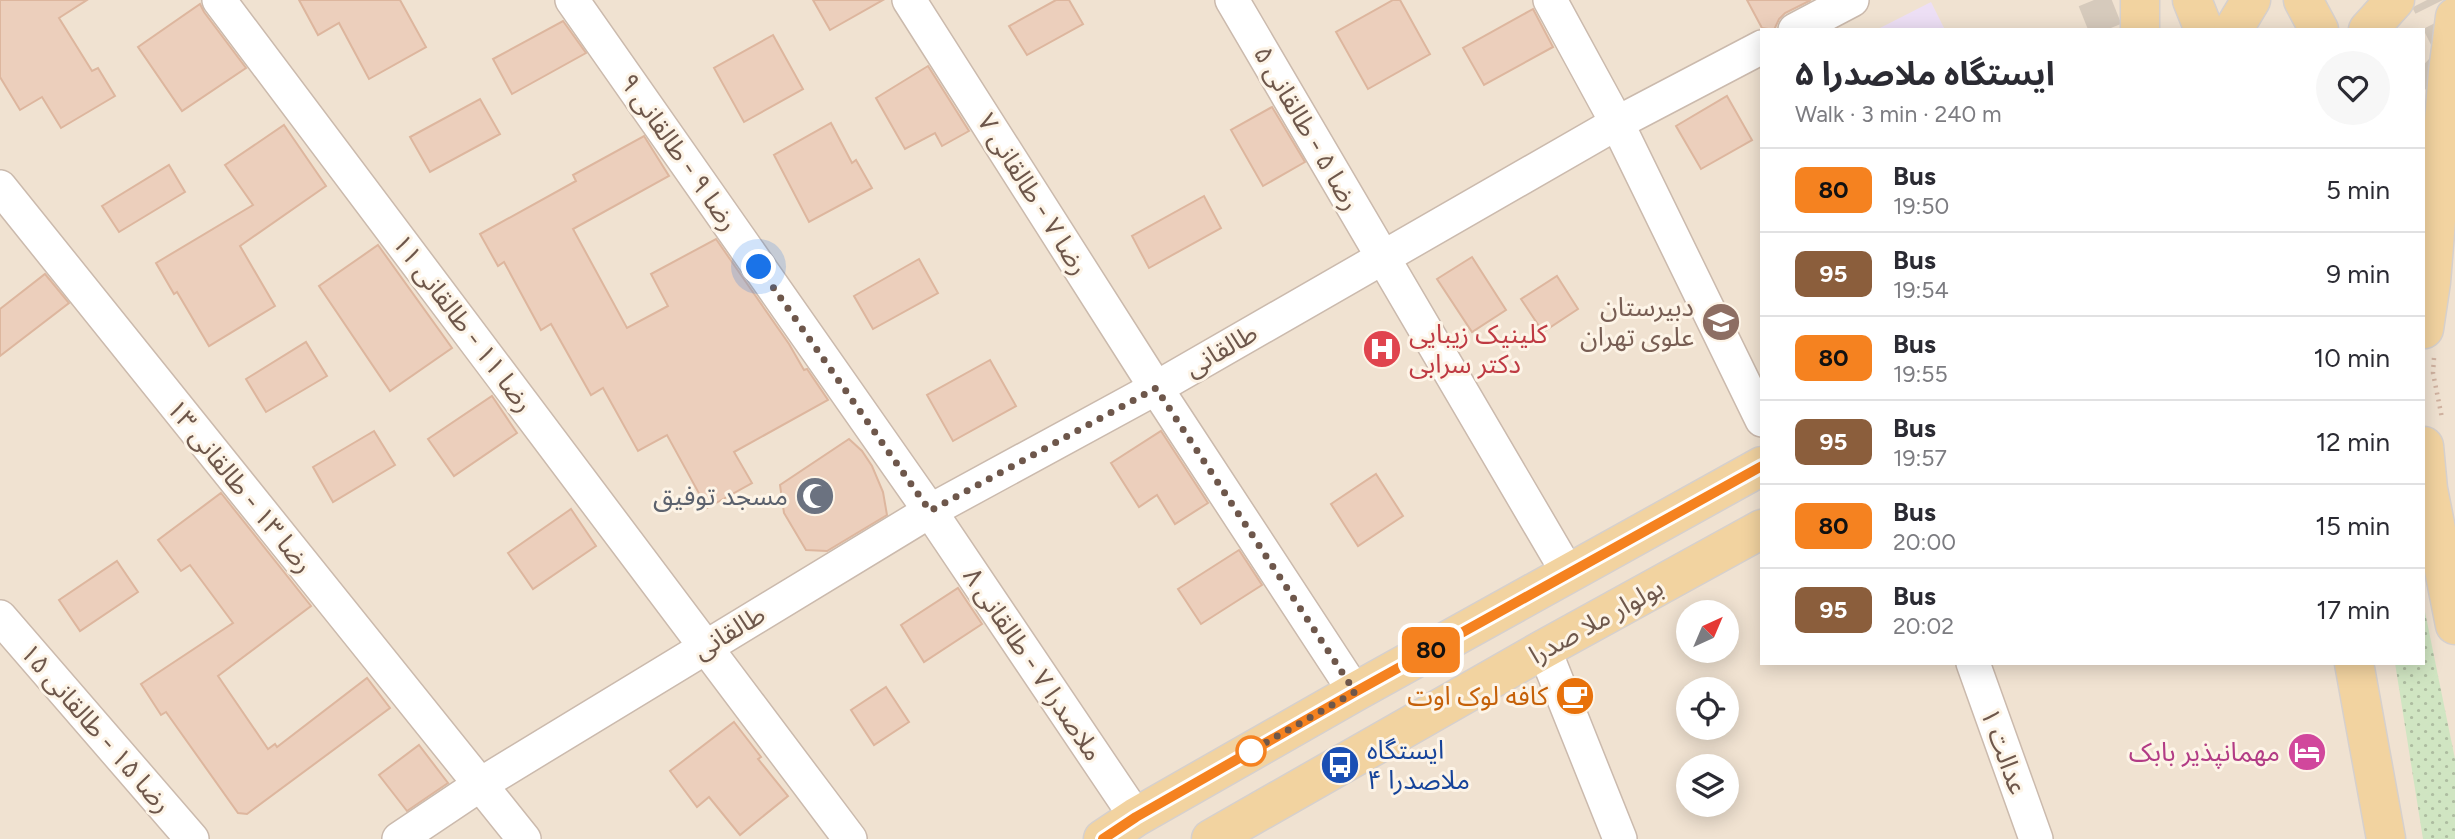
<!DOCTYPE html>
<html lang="en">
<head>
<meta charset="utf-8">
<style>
	body { margin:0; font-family:Figtree,"Noto Sans Arabic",sans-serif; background:#f7f7f7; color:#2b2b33; height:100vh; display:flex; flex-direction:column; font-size:26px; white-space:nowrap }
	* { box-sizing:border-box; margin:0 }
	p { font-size:23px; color:#7c7c81 }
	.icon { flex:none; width:38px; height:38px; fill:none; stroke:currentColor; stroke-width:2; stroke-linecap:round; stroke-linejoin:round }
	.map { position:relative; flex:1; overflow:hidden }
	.panel { position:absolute; left:1760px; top:28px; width:665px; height:637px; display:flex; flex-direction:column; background:#fff; border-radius:0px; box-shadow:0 4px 18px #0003 }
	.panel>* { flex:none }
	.badge { padding:0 14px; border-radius:10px; font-size:24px; line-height:46px }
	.needle { width:46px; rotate:44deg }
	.buttons { position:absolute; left:1676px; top:600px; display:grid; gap:14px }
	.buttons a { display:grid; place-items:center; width:63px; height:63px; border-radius:50%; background:#fff; box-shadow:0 4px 18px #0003; font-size:35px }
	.you { position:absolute; width:35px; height:35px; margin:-18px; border:5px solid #fff; border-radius:50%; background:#1a73e8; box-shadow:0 0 0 10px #1a73e833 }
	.map>.badge { position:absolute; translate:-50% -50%; box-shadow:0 0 0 4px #fff }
	.round { display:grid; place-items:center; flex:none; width:74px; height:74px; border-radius:37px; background:#f7f7f7 }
	.summary { display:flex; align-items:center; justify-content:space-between; height:119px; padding:0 35px }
	h1 { font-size:33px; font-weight:700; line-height:52px }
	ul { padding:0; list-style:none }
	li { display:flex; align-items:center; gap:21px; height:84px; padding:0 35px; border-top:2px solid #e1e1e2 }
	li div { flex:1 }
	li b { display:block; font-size:26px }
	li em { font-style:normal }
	li .badge { min-width:77px; font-weight:700; text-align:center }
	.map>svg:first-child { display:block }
	.residential { fill:#f0e2d1; fill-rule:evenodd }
	.education { fill:#eddff5 }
	.grass { fill:url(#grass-dots) }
	.building { fill:#eccfbc; stroke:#ddb69e; stroke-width:2 }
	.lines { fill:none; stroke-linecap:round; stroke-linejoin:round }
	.minor-tunnel { stroke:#d6cabc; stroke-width:33; stroke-dasharray:33 17; stroke-linecap:butt }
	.minor-casing { stroke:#cbbaad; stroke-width:36 }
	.major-casing { stroke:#d6d0cd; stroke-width:41 }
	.path { stroke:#d0b2a0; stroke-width:4.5; stroke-dasharray:2 5; stroke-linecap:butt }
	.minor { stroke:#fff; stroke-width:33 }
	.major { stroke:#f2d3a0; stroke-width:38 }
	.line-casing { stroke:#fff; stroke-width:16 }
	.line { stroke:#f58220; stroke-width:10 }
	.walk { stroke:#6e574b; stroke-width:7; stroke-dasharray:0 12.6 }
	.stop-dot { fill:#fff; stroke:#f58220; stroke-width:3.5 }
	.labels { text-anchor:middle; stroke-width:6; stroke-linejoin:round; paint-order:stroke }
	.street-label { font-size:26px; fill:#6e574b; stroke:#fdf4e7 }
	.education-label { font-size:26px; fill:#785e54; stroke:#fdf4e7; text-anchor:end }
	.health-label { font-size:26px; fill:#be3a42; stroke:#fdf4e7; text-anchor:start }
	.worship-label { font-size:26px; fill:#5b616d; stroke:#fdf4e7; text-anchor:end }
	.food-label { font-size:26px; fill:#c56008; stroke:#fdf4e7; text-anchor:end }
	.transit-label { font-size:26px; fill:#164399; stroke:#fdf4e7; text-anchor:start }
	.hotel-label { font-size:26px; fill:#b23c85; stroke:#fdf4e7; text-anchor:end }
</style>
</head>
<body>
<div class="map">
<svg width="2455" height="839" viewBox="0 0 2455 839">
	<defs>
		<pattern id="grass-dots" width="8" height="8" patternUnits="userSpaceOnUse" patternTransform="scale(1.75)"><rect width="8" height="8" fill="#d0e5c2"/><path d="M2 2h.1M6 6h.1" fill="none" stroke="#adbca0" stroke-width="1.8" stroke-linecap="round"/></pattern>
	</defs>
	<rect width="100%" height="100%" fill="#f9f0e2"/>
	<path class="residential" d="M0 0H2455V839H0ZM1762 30H2424V663H1762ZM1689 612H1727V651H1689ZM1689 690H1727V728H1689ZM1689 766H1727V805H1689Z"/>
	<path class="education" d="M1931 2 1945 30H1876Z"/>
	<path class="grass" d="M2424 607 2455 759V839H2423L2395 663H2424Z"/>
	<g class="building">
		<path d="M0 0H87L59 18 92 71 98 68 115 96 61 128 42 97 20 110 0 77Z"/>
		<path d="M299 0H400L426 47 369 79 339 23 318 35Z"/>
		<path d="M813 0H883L830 30Z"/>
		<path d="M1056 0H1069L1083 24 1027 55 1009 26Z"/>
		<path d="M1393 0H1400L1430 54 1368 89 1336 32Z"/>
		<path d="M1747 0H1811L1785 13 1779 19 1774 30 1762 28Z"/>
		<path d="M200 4 204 12 246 68 182 111 138 47Z"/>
		<path d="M1533 9 1553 47 1484 85 1463 48Z"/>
		<path d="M563 21 586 53 512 94 493 59Z"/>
		<path d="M773 35 803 89 744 122 714 68Z"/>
		<path d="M928 66 969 131 942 146 935 133 905 149 876 98Z"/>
		<path d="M1727 96 1752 140 1701 169 1676 126Z"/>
		<path d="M480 99 500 134 430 172 410 137Z"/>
		<path d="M1272 107 1305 162 1263 186 1231 130Z"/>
		<path d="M831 123 852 163 856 160 872 188 809 222 774 155Z"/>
		<path d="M284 125 326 186 240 246 275 306 209 346 177 292 174 294 156 263 253 205 225 165Z"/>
		<path d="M644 136 669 176 573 229 627 328 668 306 651 274 716 239 789 344 804 370 807 369 828 400 734 452 752 483 707 508 667 435 638 451 603 388 591 395 551 324 541 330 504 262 498 266 480 234 576 181 573 175Z"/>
		<path d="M169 165 185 192 119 232 102 206Z"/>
		<path d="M1204 196 1221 228 1149 268 1132 236Z"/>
		<path d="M378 245 452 348 390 391 319 286Z"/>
		<path d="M1472 257 1506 310 1472 332 1437 279Z"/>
		<path d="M919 259 938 293 873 329 854 296Z"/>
		<path d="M45 274 69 303 0 356V309Z"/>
		<path d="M1557 276 1578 309 1543 332 1521 299Z"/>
		<path d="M306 342 327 376 266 412 246 379Z"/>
		<path d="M990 360 1016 406 953 441 927 395Z"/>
		<path d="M492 396 517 433 454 476 428 439Z"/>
		<path d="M374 431 395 465 333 502 313 467Z"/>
		<path d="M1161 431 1208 503 1175 524 1157 495 1139 507 1111 463Z"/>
		<path d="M849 439 862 451 872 466 883 492 887 515 827 551 806 550 784 513 780 485Z"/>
		<path d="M1376 474 1403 516 1358 546 1331 504Z"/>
		<path d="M221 493 311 606 218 676 268 749 275 744 277 747 367 678 390 708 247 814 238 813 166 712 161 715 141 684 233 623 190 565 181 571 158 540Z"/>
		<path d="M571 509 596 546 533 589 508 553Z"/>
		<path d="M1239 550 1262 585 1201 624 1178 589Z"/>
		<path d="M117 561 138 592 80 631 59 600Z"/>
		<path d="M958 588 982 624 924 662 901 625Z"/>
		<path d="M886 687 909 722 874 745 851 710Z"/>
		<path d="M734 722 761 757 758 759 788 796 740 835 709 797 697 807 670 771Z"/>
		<path d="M419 745 448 783 407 811 379 775Z"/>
	</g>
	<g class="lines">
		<g class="minor-tunnel">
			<path d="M2094 0 2106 30"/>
			<path d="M2424 88 2455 56 2427 0"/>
		</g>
		<g class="minor-casing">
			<g id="minor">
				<path d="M219 0 850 839"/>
				<path d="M572 0 930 511 1136 817"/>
				<path d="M909 0 1156 388 1355 692"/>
				<path d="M1232 0 1568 573"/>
				<path d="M1550 0 1617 123 1762 420"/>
				<path d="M1795 30 1852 0"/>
				<path d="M0 187 524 839"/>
				<path d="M0 617 192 839"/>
				<path d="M1544 649 1620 839"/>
				<path d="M1973 663 2036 839"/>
				<path d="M399 839 481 784 930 511 1156 388 1617 123 1762 47"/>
			</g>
		</g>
		<g class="major-casing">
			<g id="major">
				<path d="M2140 0V30"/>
				<path d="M2192 0 2204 30"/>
				<path d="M2303 0 2319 30"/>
				<path d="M2233 30 2251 0"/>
				<path d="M2368 30 2395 0"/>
				<path d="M2424 329 2431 282 2448 72 2455 17"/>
				<path d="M2424 446 2428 489 2455 625"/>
				<path d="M2354 663 2386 839"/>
				<path d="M1103 839 1136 817 1355 692 1762 466"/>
				<path d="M1211 839 1544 649 1762 529"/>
			</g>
		</g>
		<path class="path" d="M2434 358 2433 373 2442 418"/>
		<use href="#minor" class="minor"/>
		<use href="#major" class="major"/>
	</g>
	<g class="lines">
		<g class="line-casing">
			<path id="line" d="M1103 839 1136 817 1355 692 1762 466"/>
		</g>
		<use href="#line" class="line"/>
		<path class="walk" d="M759 267 930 511 1156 388 1355 692 1251 751"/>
	</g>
	<defs>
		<g id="school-disc" transform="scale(2.0125)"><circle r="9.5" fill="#8d6e63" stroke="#fdf4e7"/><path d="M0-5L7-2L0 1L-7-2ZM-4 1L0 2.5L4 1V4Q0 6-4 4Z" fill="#fff"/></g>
		<g id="hospital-disc" transform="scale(2.0125)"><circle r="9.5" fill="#e0444e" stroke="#fdf4e7"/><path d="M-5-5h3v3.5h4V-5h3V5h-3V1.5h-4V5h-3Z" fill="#fff"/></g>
		<g id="mosque-disc" transform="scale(2.0125)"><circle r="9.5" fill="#6b7280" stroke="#fdf4e7"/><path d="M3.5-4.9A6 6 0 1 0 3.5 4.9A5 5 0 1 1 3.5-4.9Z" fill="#fff"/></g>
		<g id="cafe-disc" transform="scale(2.0125)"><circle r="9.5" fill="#e8710a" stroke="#fdf4e7"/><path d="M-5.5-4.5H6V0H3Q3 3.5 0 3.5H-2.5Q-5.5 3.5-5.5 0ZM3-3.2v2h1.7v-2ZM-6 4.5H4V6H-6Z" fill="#fff"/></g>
		<g id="hotel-disc" transform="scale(2.0125)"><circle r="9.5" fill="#d1479c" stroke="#fdf4e7"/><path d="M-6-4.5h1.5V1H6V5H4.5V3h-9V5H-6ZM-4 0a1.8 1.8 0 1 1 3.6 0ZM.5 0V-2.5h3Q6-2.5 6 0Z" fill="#fff"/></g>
		<g id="bus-disc" transform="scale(2.0125)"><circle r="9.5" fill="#1a4fb4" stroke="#fdf4e7"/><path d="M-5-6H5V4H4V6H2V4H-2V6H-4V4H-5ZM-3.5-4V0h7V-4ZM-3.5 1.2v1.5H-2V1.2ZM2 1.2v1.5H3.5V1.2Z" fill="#fff"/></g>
	</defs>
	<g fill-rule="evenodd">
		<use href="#school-disc" x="1721" y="322"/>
		<use href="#hospital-disc" x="1382" y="349"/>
		<use href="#mosque-disc" x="815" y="496"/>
		<use href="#cafe-disc" x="1575" y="696"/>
		<use href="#hotel-disc" x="2307" y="752"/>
		<use href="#bus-disc" x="1340" y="765"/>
	</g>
	<circle class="stop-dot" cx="1251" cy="751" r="14"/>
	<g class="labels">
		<g class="street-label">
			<text transform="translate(1307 128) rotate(60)" y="9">رضا ۵ - طالقانی ۵</text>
			<text transform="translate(679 152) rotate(55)" y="9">رضا ۹ - طالقانی ۹</text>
			<text transform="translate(1033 194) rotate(58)" y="9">رضا ۷ - طالقانی ۷</text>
			<text transform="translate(463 323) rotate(53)" y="9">رضا ۱۱ - طالقانی ۱۱</text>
			<text transform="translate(1221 350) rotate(-30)" y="9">طالقانی</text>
			<text transform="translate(240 486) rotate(51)" y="9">رضا ۱۳ - طالقانی ۱۳</text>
			<text transform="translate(1596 621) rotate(-29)" y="9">بولوار ملا صدرا</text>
			<text transform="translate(729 632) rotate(-31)" y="9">طالقانی</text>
			<text transform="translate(1033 664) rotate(56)" y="9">ملاصدرا ۷ - طالقانی ۸</text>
			<text transform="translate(96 728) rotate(49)" y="9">رضا ۱۵ - طالقانی ۱۵</text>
			<text transform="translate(2004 751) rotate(70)" y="9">عدالت ۱</text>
		</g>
		<g class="education-label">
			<text x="1694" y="316">دبیرستان<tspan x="1694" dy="30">علوی تهران</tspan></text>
		</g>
		<g class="health-label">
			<text x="1409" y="343">کلینیک زیبایی<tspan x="1409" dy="30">دکتر سرابی</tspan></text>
		</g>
		<g class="worship-label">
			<text x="788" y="505">مسجد توفیق</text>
		</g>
		<g class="food-label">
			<text x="1548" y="705">کافه لوک اوت</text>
		</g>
		<g class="transit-label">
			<text x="1367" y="759">ایستگاه<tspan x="1367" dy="30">ملاصدرا ۴</tspan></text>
		</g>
		<g class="hotel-label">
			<text x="2280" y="761">مهمانپذیر بابک</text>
		</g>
	</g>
</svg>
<div class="buttons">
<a><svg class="needle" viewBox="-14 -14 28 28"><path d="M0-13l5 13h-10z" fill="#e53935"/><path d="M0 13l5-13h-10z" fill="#7c7c81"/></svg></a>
<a><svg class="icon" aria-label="locate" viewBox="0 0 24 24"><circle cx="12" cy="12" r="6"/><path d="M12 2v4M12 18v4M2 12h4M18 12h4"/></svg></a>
<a><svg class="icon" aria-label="layers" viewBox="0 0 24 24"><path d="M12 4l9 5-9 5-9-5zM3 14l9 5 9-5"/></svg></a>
</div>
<div class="you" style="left:759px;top:267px"></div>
<b class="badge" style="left:1431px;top:650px;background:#f58220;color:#111">80</b>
<section class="panel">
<div class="summary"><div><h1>ایستگاه ملاصدرا ۵</h1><p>Walk · 3 min · 240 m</p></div><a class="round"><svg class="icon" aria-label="heart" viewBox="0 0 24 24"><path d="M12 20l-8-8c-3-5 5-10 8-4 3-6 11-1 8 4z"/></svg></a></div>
<ul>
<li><span class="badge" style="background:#f58220;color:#111">80</span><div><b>Bus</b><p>19:50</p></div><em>5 min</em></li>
<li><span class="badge" style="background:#8b5e3c;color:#fff">95</span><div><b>Bus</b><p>19:54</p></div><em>9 min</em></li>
<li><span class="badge" style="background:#f58220;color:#111">80</span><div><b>Bus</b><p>19:55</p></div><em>10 min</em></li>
<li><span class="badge" style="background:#8b5e3c;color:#fff">95</span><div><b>Bus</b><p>19:57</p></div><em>12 min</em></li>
<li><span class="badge" style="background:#f58220;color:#111">80</span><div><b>Bus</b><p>20:00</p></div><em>15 min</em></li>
<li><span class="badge" style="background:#8b5e3c;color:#fff">95</span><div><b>Bus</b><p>20:02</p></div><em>17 min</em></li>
</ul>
</section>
</div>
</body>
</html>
